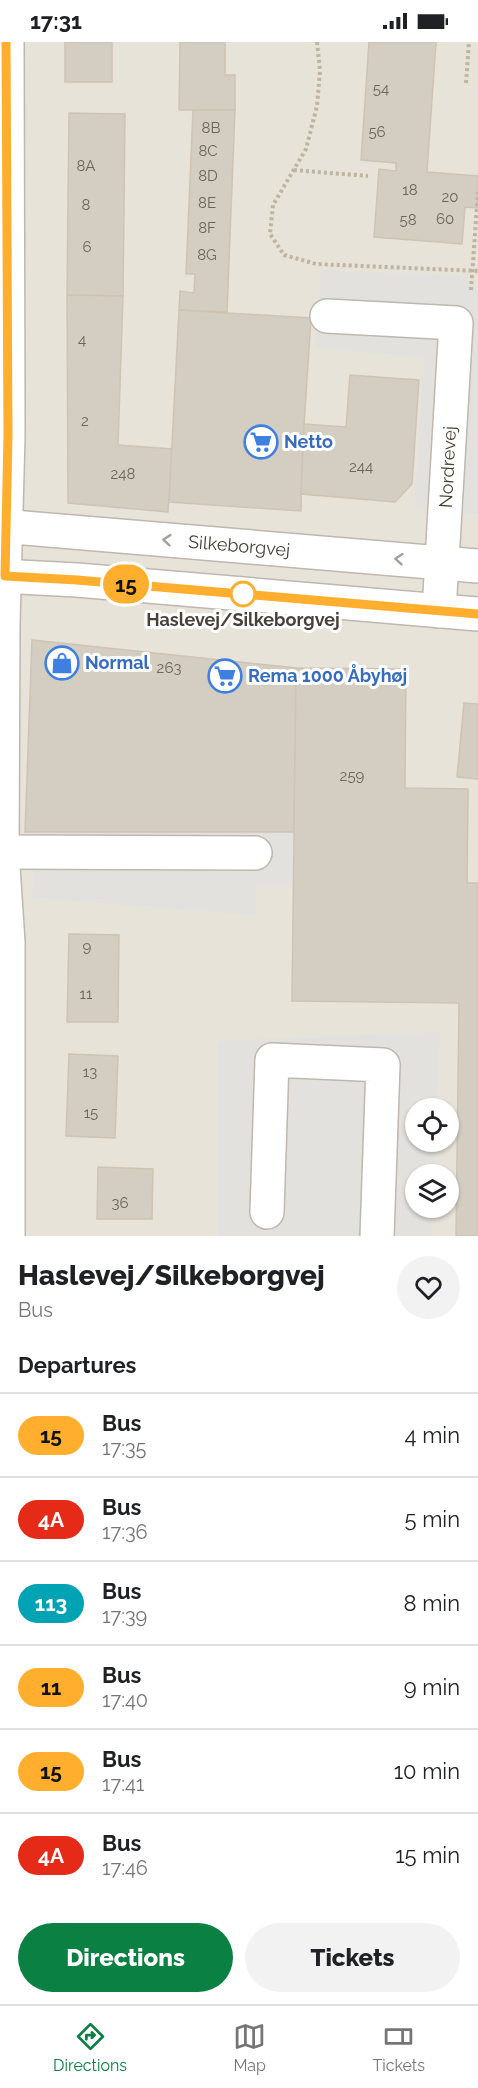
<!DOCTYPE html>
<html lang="en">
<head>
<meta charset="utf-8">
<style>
	body { margin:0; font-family:Raleway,sans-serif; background:#f2f2f2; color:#202124; height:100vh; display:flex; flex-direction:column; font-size:22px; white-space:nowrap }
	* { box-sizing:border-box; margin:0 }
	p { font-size:20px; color:#757577 }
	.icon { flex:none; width:33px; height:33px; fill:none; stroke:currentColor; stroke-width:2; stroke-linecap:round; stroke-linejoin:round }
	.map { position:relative; height:1194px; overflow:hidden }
	.panel { display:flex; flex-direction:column; background:#fff; flex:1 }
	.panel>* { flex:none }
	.badge { padding:0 12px; border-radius:20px; font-size:21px; line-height:39px }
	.fabs { position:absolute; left:405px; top:1056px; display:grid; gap:12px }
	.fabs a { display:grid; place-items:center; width:54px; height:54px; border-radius:50%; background:#fff; box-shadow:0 2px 4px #0004; font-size:30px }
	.map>.badge { position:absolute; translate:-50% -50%; box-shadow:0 0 0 3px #fff }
	h2 { padding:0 18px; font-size:22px; line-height:54px }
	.round { display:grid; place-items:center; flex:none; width:63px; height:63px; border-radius:32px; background:#f2f2f2 }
	.summary { display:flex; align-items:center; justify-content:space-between; height:102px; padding:0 18px }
	h1 { font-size:28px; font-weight:800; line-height:45px }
	.action { display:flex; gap:12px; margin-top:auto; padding:12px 18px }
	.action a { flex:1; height:69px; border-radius:36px; background:#0b8043; color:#fff; font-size:24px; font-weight:800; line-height:69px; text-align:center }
	.action a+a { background:#f2f2f2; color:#202124 }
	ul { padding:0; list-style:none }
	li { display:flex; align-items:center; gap:18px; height:84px; padding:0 18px; border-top:2px solid #e0e0e0 }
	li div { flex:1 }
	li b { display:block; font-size:22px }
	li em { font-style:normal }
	li .badge { min-width:66px; font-weight:700; text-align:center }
	.status { display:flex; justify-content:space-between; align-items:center; height:42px; padding:0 30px; background:#fff; direction:ltr }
	.status svg { height:16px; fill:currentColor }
	.dock { display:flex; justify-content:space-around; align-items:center; height:84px; border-top:2px solid #e0e0e0; background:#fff; font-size:16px; color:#757577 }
	.dock a { display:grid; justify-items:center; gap:3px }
	.dock .current { color:#0b8043 }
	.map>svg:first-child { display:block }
	.residential { fill:#e7e3d9; fill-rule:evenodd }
	.parking { fill:#e3e1de }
	.building { fill:#d4cdc1; stroke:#cec4b5; stroke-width:1.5 }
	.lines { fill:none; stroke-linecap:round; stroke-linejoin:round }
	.minor-casing { stroke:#beb8ae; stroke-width:36 }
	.path { stroke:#beb4a1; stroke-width:4; stroke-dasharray:3 3; stroke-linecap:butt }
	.minor { stroke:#fff; stroke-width:33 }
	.oneway { stroke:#a3a09c }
	.line-casing { stroke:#fff; stroke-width:14 }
	.line { stroke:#ffae2d; stroke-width:9 }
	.stop-dot { fill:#fff; stroke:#ffae2d; stroke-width:3 }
	.labels { text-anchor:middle; stroke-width:6; stroke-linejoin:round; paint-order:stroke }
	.number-label { font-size:15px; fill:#6a645b }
	.shop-label { font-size:18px; font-weight:bold; fill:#366cbe; stroke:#fff; text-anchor:start }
	.street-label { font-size:18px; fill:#474139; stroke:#fff }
	.stop-label { font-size:18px; font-weight:bold; fill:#474139; stroke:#fff }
</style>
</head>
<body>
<div class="status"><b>17:31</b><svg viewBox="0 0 49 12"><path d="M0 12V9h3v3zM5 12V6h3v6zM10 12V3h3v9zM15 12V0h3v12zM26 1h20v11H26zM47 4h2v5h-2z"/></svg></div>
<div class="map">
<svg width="478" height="1194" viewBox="0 0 478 1194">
	<rect width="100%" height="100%" fill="#f3f1eb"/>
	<path class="residential" d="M0 0H478V1194H0ZM416 1066H448V1100H416ZM416 1132H448V1166H416Z"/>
	<g class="parking">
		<path d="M321 228 462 234 478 244V473L414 467 424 316 315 306Z"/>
		<path d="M36 790H294V845H256L255 873 32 856Z"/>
		<path d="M440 990 437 1066H416V1100H435L434 1132H416V1166H432L431 1194H218L217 999Z"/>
	</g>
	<g class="building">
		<rect x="65" y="0" width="47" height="40"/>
		<path d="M180 0H225V33H235V68H179Z"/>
		<path d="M369 0H436L427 130 478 134V166L465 165 462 202 374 195 379 127 396 129V121L361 118Z"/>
		<path d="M193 68H235L227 270 179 268 180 249 194 251 195 232H186Z"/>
		<path d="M69 71 125 72 123 254 67 253Z"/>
		<path d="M67 253 123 254 118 403 172 407 168 470 68 461Z"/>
		<path d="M179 268 311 276 302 415 301 469 169 460Z"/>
		<path d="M350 333 419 338 412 442 395 460 301 452 304 382 346 385Z"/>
		<path d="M32 598 296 626 294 790H25Z"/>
		<path d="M296 626 406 627 405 746 468 747 467 841H478V1194H456L459 961 292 959Z"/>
		<path d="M464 661 478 662V737L457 735Z"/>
		<path d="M69 892 119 893 118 980H67Z"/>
		<path d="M69 1012 118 1014 115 1096 66 1094Z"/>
		<path d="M98 1125 153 1127 152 1177H97Z"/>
	</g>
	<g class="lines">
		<g class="minor-casing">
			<g id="minor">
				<path d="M7 0 8 394 3 582 2 810 8 900V1194"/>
				<path d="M327 274 456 281 439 569"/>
				<path id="s1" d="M0 484 478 524"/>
				<path d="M0 534 77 538 478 572"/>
				<path d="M2 810 255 811"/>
				<path d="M267 1170 272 1018 383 1023 377 1194"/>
			</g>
		</g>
		<g class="path">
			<path d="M317 0 320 29 317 64 306 107 273 163 270 192 284 213 316 222 478 229"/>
			<path d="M466 41 469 0"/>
			<path d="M294 128 368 134"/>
			<path d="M471 248 478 150"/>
		</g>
		<use href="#minor" class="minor"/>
	</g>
	<defs><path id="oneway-chevron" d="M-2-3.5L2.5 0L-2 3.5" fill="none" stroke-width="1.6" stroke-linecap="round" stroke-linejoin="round" transform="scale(1.5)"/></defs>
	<g class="oneway">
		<use href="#oneway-chevron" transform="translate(167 498) rotate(-175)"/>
		<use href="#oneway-chevron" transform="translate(399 517) rotate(-175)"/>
	</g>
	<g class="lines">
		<g class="line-casing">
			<path id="line" d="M6 0 8 394 5 534 77 538 478 572"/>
		</g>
		<use href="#line" class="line"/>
	</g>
	<defs>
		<g id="supermarket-ring" transform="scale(1.725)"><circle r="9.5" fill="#fff" stroke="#3f7fe0" stroke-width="1.5"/><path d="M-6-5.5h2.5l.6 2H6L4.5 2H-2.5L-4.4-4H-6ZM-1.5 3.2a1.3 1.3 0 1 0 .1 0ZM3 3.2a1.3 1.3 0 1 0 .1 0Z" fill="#3f7fe0"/></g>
		<g id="shop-ring" transform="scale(1.725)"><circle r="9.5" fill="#fff" stroke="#3f7fe0" stroke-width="1.5"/><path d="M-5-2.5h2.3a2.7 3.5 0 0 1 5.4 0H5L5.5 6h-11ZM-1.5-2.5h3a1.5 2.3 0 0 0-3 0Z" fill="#3f7fe0"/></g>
	</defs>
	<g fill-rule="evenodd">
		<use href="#supermarket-ring" x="261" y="400"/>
		<use href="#shop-ring" x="62" y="621"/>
		<use href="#supermarket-ring" x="225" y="634"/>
	</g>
	<circle class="stop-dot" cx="243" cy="552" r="12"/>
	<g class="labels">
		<g class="number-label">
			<text x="381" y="52">54</text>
			<text x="211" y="91">8B</text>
			<text x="377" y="95">56</text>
			<text x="208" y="114">8C</text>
			<text x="86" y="129">8A</text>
			<text x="208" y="139">8D</text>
			<text x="410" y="153">18</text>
			<text x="450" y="160">20</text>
			<text x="207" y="166">8E</text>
			<text x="86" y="168">8</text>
			<text x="445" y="182">60</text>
			<text x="408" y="183">58</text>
			<text x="207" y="191">8F</text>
			<text x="87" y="210">6</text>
			<text x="207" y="218">8G</text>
			<text x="82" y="303">4</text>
			<text x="85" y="384">2</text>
			<text x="361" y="430">244</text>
			<text x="123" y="437">248</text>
			<text x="169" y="631">263</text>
			<text x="352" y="739">259</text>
			<text x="87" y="910">9</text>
			<text x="86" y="957">11</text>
			<text x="90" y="1035">13</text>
			<text x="91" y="1076">15</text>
			<text x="120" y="1166">36</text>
		</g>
		<g class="shop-label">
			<text x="284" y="406">Netto</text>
			<text x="85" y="627">Normal</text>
			<text x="248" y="640">Rema 1000 Åbyhøj</text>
		</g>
		<g class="street-label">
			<text transform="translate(448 425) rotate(-87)" y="6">Nordrevej</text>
			<text dy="6" stroke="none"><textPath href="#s1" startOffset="240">Silkeborgvej</textPath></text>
		</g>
		<g class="stop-label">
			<text x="243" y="584">Haslevej/Silkeborgvej</text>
		</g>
	</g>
</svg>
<div class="fabs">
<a><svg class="icon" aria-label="locate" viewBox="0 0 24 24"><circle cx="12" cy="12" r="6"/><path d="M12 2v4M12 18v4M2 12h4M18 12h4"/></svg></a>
<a><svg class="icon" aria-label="layers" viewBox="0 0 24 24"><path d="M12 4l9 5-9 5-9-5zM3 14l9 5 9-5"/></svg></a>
</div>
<b class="badge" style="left:126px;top:542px;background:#ffae2d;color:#111">15</b>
</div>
<section class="panel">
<div class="summary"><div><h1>Haslevej/Silkeborgvej</h1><p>Bus</p></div><a class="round"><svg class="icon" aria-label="heart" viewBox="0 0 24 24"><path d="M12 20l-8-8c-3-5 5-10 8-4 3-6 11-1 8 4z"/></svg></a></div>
<h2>Departures</h2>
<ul>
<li><span class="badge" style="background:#ffae2d;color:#111">15</span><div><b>Bus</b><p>17:35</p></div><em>4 min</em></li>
<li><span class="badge" style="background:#e52b18;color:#fff">4A</span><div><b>Bus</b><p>17:36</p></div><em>5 min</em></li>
<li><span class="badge" style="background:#00a3b4;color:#fff">113</span><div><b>Bus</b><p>17:39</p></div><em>8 min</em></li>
<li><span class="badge" style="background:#ffae2d;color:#111">11</span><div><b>Bus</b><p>17:40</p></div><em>9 min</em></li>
<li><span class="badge" style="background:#ffae2d;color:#111">15</span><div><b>Bus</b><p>17:41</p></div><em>10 min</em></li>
<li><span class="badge" style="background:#e52b18;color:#fff">4A</span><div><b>Bus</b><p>17:46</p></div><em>15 min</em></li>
</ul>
<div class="action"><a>Directions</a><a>Tickets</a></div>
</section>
<nav class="dock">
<a class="current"><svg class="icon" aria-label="directions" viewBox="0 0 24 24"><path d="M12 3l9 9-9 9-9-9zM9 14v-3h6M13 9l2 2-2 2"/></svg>Directions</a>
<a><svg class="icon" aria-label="map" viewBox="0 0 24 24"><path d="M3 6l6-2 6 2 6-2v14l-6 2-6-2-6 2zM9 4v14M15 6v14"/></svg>Map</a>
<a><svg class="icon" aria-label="tickets" viewBox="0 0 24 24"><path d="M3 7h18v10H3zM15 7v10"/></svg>Tickets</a>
</nav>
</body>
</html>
